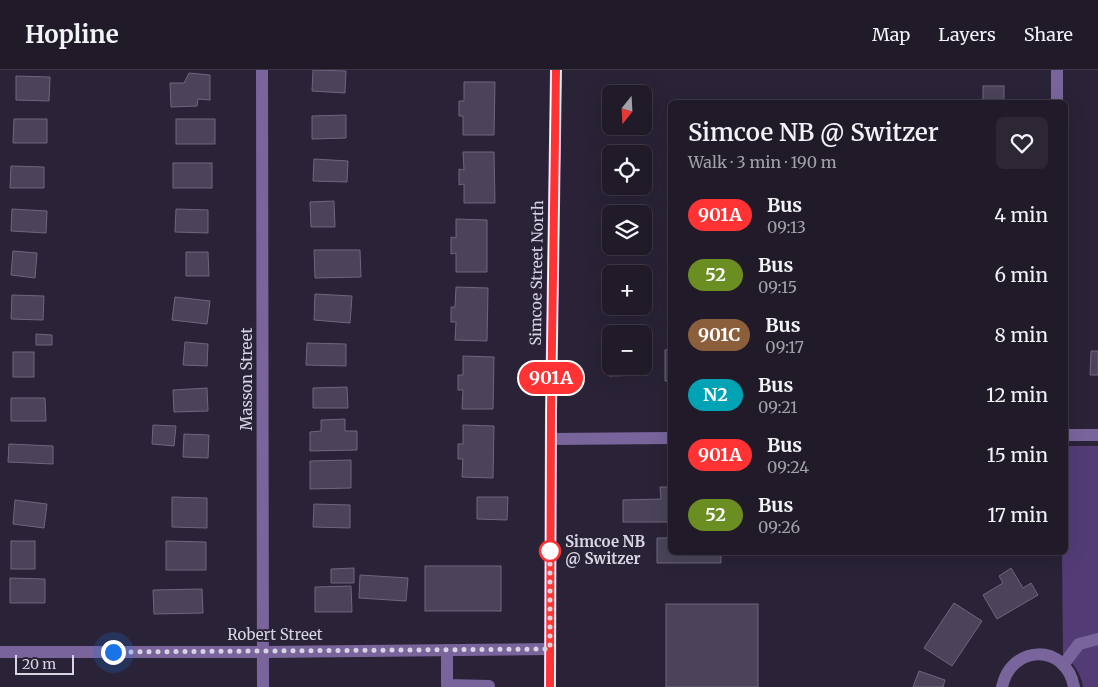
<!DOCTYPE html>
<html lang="en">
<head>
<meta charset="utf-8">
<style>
	body { margin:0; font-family:Merriweather,serif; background:#2d2735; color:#f1f3f6; height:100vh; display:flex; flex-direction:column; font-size:19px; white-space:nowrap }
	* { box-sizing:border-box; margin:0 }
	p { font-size:16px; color:#a2a1a8 }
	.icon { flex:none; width:28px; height:28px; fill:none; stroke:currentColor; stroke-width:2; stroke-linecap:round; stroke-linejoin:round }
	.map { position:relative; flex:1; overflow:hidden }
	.details { position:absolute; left:668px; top:30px; width:400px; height:455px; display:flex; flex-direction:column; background:#201a29; border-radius:8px; box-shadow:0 5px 20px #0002,0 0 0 1px #3d3846 }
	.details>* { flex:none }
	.badge { padding:0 10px; border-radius:16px; font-size:18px; line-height:32px }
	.needle { width:32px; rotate:198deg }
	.fabs { position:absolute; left:602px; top:15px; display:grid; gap:10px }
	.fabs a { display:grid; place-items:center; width:50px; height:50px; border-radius:8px; background:#201a29; box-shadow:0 5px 20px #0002,0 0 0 1px #3d3846; font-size:25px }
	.scale { position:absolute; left:15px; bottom:12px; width:59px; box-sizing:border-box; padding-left:5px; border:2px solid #d8d4e1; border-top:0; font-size:14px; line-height:18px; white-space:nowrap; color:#d8d4e1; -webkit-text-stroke:4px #2a2337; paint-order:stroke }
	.you { position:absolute; width:25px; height:25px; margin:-12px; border:4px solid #fff; border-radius:50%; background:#1a73e8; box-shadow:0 0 0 8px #1a73e833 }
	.map>.badge { position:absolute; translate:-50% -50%; box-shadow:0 0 0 2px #fff }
	.round { display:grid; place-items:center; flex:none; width:52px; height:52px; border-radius:8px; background:#2d2735 }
	.headline { display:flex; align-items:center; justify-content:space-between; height:85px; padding:0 20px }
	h1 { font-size:24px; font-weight:600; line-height:38px }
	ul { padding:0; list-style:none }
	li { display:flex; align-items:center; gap:15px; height:60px; padding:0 20px }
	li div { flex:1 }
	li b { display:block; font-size:19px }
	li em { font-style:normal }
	li .badge { min-width:55px; font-weight:700; text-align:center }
	header { display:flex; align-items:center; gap:30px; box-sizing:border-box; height:70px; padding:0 25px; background:#201a29; border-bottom:1px solid #3d3846 }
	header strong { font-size:24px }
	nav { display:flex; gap:28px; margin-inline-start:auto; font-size:18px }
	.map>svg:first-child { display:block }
	.green { fill:#533c76 }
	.building { fill:#4a4359; stroke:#6e667e }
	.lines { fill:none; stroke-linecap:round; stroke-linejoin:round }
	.minor { stroke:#79659b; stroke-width:12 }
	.major { stroke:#c5adf0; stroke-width:12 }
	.line-casing { stroke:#fff; stroke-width:11 }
	.line { stroke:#f33; stroke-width:8 }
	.walk { stroke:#d8d4e1; stroke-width:5; stroke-dasharray:0 9 }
	.stop-dot { fill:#fff; stroke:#f33; stroke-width:2.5 }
	.labels { text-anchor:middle; stroke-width:4; stroke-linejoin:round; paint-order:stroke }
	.street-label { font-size:15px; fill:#d8d4e1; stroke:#2a2337 }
	.stop-label { font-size:15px; font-weight:bold; fill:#d8d4e1; stroke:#2a2337; text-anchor:start }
</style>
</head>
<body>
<header>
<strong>Hopline</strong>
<nav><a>Map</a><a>Layers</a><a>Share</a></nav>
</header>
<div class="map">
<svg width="1098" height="617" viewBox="0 0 1098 617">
	<rect width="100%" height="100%" fill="#2a2337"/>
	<path class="green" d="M1065 376H1098V617H1083C1081 603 1073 593 1063 584L1062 483 1065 482Z"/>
	<g class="building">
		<path d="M313 0 346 1 345 23 312 21Z"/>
		<path d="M189 3 210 5V30L198 29 197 36 171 37 170 13H184Z"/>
		<path d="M16 6 50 7 49 31 16 30Z"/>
		<path d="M464 12H495L494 65H463V46H459V31H464Z"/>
		<rect x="983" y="16" width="21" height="16"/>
		<path d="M346 45V68L312 69V46Z"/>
		<path d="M14 49H47V73H13Z"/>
		<rect x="176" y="49" width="39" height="25"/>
		<path d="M463 82H494L495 133H464V114L459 115V99L464 100Z"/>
		<path d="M314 89 348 91 347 112 313 111Z"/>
		<rect x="173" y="93" width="39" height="25"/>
		<path d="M11 96 44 97V118H10Z"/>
		<path d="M334 131 335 157H311L310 132Z"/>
		<path d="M12 139 47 141 46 163 11 161Z"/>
		<path d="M176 139 208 140V163L175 162Z"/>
		<path d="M456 149 487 150V202H456V183L451 184V167L456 168Z"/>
		<path d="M314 180H360L361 207 315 208Z"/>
		<path d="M13 181 37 183 35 208 11 205Z"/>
		<path d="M186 182H208L209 206H186Z"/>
		<path d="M456 217 488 218 487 271 455 270 456 252H451V237H455Z"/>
		<path d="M315 224 352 226 350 253 314 250Z"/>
		<path d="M12 225 44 226 43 250 11 249Z"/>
		<path d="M175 227 210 231 207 254 172 250Z"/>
		<path d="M36 264 52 265V275H36Z"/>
		<path d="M185 272 208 274 207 296 183 295Z"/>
		<path d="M307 273 346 274V296L306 295Z"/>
		<path d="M644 275H646L647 305 609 306 608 276H611V296H644Z"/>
		<path d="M670 279V311H665V280Z"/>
		<path d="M1091 281H1098V305H1090Z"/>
		<rect x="13" y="282" width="21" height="25"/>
		<path d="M463 286 494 287 493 339H462L463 320H458V305H463Z"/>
		<path d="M347 317 348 338H313V318Z"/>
		<path d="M207 318 208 341 174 342 173 320Z"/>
		<path d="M11 328H45L46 351H11Z"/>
		<path d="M345 349V361H357V380L310 381V362L321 361V350Z"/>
		<path d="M153 355 176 356 174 376 152 374Z"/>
		<path d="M463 355 494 356 493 408 462 407 463 389H458V374H463Z"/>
		<path d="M184 364 209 365 208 388 183 387Z"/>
		<path d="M9 374 53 376V394L8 392Z"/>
		<path d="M351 390V418L310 419V391Z"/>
		<path d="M660 417H670V452H623V430L661 429Z"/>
		<path d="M172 427 207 428V458L172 457Z"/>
		<path d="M477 427H508L507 450 477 449Z"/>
		<path d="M15 430 47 434 44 458 13 454Z"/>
		<path d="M314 434 350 435V458L313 457Z"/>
		<path d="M657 468H670V482H721V493H657Z"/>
		<rect x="11" y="471" width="24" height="28"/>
		<path d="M166 471 206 472V500H166Z"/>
		<rect x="425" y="496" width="76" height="45"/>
		<path d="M354 498V513H331V499Z"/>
		<path d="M1011 498 1023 518 1031 513 1038 525 997 549 983 525 1003 513 999 506Z"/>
		<path d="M360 505 408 508 406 531 359 528Z"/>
		<path d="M10 508 45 509V533H10Z"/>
		<path d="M351 516 352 542H315V517Z"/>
		<path d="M202 519 203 543 154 544 153 520Z"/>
		<path d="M954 533 982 551 952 596 924 578Z"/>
		<rect x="666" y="534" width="92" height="83"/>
		<path d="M919 601 945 610 943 617H913Z"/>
	</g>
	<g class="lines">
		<g class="minor">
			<path d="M262 0 263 617"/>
			<path d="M1057 0V32"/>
			<path d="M1065 365H1098"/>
			<path d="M551 369 670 368"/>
			<path d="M447 580V615L489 616V617"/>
			<path d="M0 582H264L550 579"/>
			<path d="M1063 595 1079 574 1098 569"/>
			<path d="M1002 617C1011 574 1066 573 1074 617"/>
		</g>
		<path class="major" d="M550 617 551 342 556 0"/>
	</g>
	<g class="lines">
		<g class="line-casing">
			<path id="line" d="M550 617 551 342 556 0"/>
		</g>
		<use href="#line" class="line"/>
		<path class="walk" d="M113 582 550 579V474V481"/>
	</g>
	<circle class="stop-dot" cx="550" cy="481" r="10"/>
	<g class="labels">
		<g class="street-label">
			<text transform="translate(537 203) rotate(-89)" y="5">Simcoe Street North</text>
			<text transform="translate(247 309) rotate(-90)" y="5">Masson Street</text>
			<text x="275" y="570">Robert Street</text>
		</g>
		<g class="stop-label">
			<text x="565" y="477">Simcoe NB<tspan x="565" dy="17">@ Switzer</tspan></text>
		</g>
	</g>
</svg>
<div class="fabs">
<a><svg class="needle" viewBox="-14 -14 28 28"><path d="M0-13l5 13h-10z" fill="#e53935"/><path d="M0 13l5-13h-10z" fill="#a2a1a8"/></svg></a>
<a><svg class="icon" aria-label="locate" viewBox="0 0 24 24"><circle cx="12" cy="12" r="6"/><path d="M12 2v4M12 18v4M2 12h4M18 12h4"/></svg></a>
<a><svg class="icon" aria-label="layers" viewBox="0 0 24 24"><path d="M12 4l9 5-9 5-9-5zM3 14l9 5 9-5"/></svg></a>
<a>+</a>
<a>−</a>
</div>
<div class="scale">20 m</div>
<div class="you" style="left:113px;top:582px"></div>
<b class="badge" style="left:551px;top:308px;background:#f33;color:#fff">901A</b>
<section class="details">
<div class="headline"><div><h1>Simcoe NB @ Switzer</h1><p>Walk · 3 min · 190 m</p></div><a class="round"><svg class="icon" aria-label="heart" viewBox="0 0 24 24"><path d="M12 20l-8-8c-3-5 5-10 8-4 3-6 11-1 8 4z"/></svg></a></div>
<ul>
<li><span class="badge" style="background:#f33;color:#fff">901A</span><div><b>Bus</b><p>09:13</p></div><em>4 min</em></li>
<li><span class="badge" style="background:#6b8e23;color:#fff">52</span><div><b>Bus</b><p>09:15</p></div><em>6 min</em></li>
<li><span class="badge" style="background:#8b5e3c;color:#fff">901C</span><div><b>Bus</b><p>09:17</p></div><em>8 min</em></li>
<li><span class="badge" style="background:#00a3b4;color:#fff">N2</span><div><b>Bus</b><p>09:21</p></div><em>12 min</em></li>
<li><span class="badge" style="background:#f33;color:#fff">901A</span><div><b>Bus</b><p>09:24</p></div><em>15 min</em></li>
<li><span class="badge" style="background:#6b8e23;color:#fff">52</span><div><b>Bus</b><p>09:26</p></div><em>17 min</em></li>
</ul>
</section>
</div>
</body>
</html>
